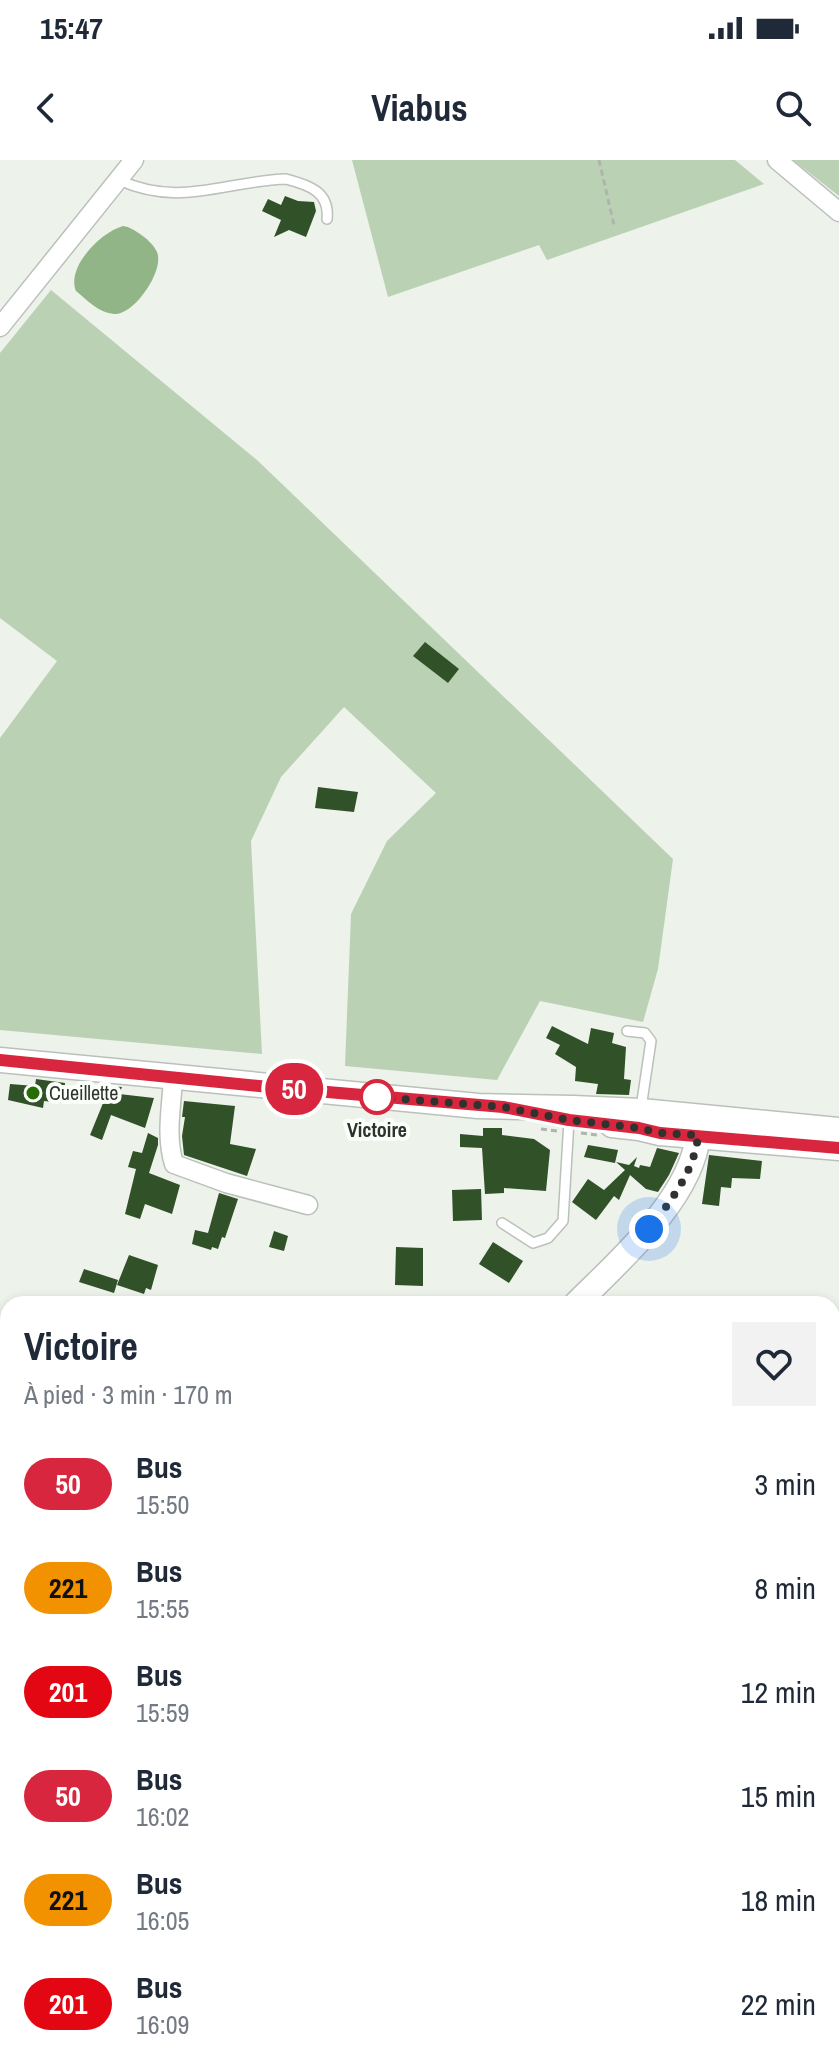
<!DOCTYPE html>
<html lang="fr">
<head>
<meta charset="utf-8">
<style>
	body { margin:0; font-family:"Archivo Narrow",sans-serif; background:#f2f2f3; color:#1f2937; height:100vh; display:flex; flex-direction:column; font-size:30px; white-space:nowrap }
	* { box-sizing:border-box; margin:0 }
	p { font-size:26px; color:#747a83 }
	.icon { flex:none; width:44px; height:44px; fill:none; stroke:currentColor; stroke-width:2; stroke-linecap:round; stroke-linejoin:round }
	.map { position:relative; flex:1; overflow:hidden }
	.drawer { position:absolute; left:0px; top:1136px; width:840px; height:776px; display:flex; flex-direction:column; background:#fff; border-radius:24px 24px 0 0; box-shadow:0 4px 12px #0003 }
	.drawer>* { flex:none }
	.badge { padding:0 16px; border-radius:26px; font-size:28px; line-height:52px }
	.you { position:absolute; width:40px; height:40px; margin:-20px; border:6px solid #fff; border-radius:50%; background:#1a73e8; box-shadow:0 0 0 12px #1a73e833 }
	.map>.badge { position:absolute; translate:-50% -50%; box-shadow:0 0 0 4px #fff }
	.round { display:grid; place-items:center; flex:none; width:84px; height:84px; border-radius:0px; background:#f2f2f3 }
	.summary { display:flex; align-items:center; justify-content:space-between; height:136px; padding:0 24px }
	h1 { font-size:38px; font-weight:700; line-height:60px }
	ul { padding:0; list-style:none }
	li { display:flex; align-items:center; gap:24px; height:104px; padding:0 24px }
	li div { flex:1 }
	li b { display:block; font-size:30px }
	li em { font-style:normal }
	li .badge { min-width:88px; font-weight:700; text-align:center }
	.status { display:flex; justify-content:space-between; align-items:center; height:56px; padding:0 40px; background:#fff; direction:ltr }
	.status svg { height:22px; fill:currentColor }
	header { display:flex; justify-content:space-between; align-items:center; height:104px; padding:0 24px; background:#fff; font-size:36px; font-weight:700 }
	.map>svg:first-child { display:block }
	.green { fill:#bad1b4 }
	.water { fill:#91b587 }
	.building { fill:#315128 }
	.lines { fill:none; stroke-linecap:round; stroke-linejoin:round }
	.lane-casing { stroke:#bbc0ba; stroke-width:12 }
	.street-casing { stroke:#bbc0ba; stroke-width:21 }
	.secondary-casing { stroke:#bbc0ba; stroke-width:27 }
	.path { stroke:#b0b4af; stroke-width:3; stroke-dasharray:6 4; stroke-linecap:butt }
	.lane { stroke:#fff; stroke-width:9 }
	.street { stroke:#fff; stroke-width:18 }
	.secondary { stroke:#fff; stroke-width:24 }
	.line-casing { stroke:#fff; stroke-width:18 }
	.line { stroke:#d7263d; stroke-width:12 }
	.walk { stroke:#303230; stroke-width:8; stroke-dasharray:0 14.4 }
	.poi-dot { fill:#276c07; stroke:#fafff9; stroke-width:3 }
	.stop-dot { fill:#fff; stroke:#d7263d; stroke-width:4 }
	.labels { text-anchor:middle; stroke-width:8; stroke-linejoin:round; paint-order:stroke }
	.poi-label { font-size:20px; fill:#303230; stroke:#fafff9; text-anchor:start }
	.stop-label { font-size:20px; font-weight:bold; fill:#303230; stroke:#fafff9 }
</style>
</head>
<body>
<div class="status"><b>15:47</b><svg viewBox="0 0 49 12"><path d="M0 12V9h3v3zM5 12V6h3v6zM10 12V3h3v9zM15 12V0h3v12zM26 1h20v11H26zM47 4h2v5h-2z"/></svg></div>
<header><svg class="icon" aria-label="back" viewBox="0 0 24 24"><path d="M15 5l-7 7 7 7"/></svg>Viabus<svg class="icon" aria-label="search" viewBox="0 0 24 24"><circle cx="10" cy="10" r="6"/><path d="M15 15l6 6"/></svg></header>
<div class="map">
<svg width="839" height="1912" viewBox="0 0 839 1912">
	<rect width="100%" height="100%" fill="#edf2eb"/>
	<g class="green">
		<path d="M352 0H735L764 24 547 100 539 85 388 137Z"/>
		<path d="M793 0H839V36Z"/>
		<path d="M51 130 257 300 673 699 658 809 643 862 540 841 497 920 345 906 351 754 387 681 436 633 344 547 281 617 251 681 262 894 0 870V578L57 501 0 458V193Z"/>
		<path d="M839 1719V1912H582L555 1904H637L650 1908 654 1904H832V1726Z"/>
		<path d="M8 1804V1904H129L130 1912H0V1815Z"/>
	</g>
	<path class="water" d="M123 66C130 67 134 70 140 74 146 78 154 85 157 92 165 111 133 156 114 154 99 153 87 140 76 131 66 107 101 72 123 66Z"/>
	<g class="building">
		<path d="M285 36 298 41 314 42 316 51 306 77 289 70 274 77 281 60 262 51 268 39 281 45Z"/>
		<path d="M425 482 459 509 448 523 413 496Z"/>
		<path d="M318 627 358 632 354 652 315 648Z"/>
		<path d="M552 866 588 884 591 868 614 873 612 883 626 887 624 919 631 920 629 935 596 934 598 924 575 921 576 907 555 894 560 885 546 878Z"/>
		<path d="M36 919 65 923 63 943 44 941 43 948 8 940 10 924 35 926Z"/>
		<path d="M110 926 122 927 119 934 154 938 145 968 111 955 102 980 90 975Z"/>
		<path d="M184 941 235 946 230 984 256 989 247 1016 184 995 182 976 185 957H182Z"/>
		<path d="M483 968H502V975L534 979 550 990 546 1031 504 1028V1033L485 1034 482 988 460 987V974L483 976Z"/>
		<path d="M148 973 158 978V985L149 1013 180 1025 172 1054 145 1044 140 1059 125 1054 136 1009 128 1007 133 991 142 993Z"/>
		<path d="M588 985 618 990 615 1003 584 997Z"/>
		<path d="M657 988 679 993 669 1015 658 1032 646 1029 630 1015 619 1040 614 1036 596 1060 572 1042 588 1019 604 1030 625 1010 616 1002 629 1005 637 997 634 1006 639 1008 640 1005 650 1007Z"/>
		<path d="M709 995 762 1001 760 1019 732 1018 731 1028 721 1027 719 1046 702 1044Z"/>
		<path d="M481 1029 482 1060 453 1061 452 1030Z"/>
		<path d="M219 1033 238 1039 225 1078 222 1077 218 1089 212 1087 211 1090 192 1084 195 1070 208 1073Z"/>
		<path d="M274 1071 288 1076 284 1091 269 1087Z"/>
		<path d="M493 1082 523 1101 509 1123 479 1104Z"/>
		<path d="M396 1087 423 1088V1126L395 1125Z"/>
		<path d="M129 1095 158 1105 151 1130 146 1128 144 1134 117 1125Z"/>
		<path d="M84 1109 118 1120 114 1133 79 1122Z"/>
	</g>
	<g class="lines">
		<g class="lane-casing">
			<g id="lane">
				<path d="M119 20C180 48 225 21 286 19 309 25 330 32 327 59"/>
				<path d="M627 871 645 873 651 881 641 948"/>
				<path d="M502 1063 533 1083 548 1078 563 1061 569 960"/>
			</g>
		</g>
		<g class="street-casing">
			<g id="street">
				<path d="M777 0 839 52"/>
				<path d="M0 167 134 0"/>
				<path d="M173 916C172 946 165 974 174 1004L226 1023 308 1045"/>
			</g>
		</g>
		<g class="secondary-casing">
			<g id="secondary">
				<path d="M0 900 478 946 573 948 641 951 839 970"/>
				<path d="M612 965 639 968 660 973 839 988"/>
				<path d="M576 1144C618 1102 692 1038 698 975"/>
				<path d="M142 1904V1912"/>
			</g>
		</g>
		<g class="path">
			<path d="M599 0 614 65"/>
			<path d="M541 969 557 971"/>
			<path d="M581 973 597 975"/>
			<path d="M832 1551 839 1557"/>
		</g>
		<use href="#lane" class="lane"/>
		<use href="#street" class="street"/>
		<use href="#secondary" class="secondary"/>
	</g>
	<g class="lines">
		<g class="line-casing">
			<path id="line" d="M0 900 269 927 503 947 569 960 639 968 660 973 839 988"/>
		</g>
		<use href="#line" class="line"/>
		<path class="walk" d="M377 937 503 947 569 960 639 968 660 973 698 975C695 1011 670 1042 649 1069"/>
	</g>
	<circle class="poi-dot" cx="33" cy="933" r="8"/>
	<circle class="stop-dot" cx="377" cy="937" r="16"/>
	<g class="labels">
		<g class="poi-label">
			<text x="49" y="940">Cueillette</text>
		</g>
		<g class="stop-label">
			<text x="377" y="977">Victoire</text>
		</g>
	</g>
</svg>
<div class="you" style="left:649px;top:1069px"></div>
<b class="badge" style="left:294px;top:929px;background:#d7263d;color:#fff">50</b>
<section class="drawer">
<div class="summary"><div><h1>Victoire</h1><p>À pied · 3 min · 170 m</p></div><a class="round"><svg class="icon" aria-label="heart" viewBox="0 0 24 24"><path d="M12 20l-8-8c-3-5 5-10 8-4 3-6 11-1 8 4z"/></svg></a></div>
<ul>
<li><span class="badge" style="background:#d7263d;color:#fff">50</span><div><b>Bus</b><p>15:50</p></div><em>3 min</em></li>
<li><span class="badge" style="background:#f39200;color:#111">221</span><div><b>Bus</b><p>15:55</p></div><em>8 min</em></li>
<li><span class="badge" style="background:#e30613;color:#fff">201</span><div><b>Bus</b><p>15:59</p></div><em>12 min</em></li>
<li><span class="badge" style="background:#d7263d;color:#fff">50</span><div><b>Bus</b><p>16:02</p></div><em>15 min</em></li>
<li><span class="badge" style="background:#f39200;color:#111">221</span><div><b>Bus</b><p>16:05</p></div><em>18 min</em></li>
<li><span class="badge" style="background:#e30613;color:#fff">201</span><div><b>Bus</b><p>16:09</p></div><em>22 min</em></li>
</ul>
</section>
</div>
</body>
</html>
